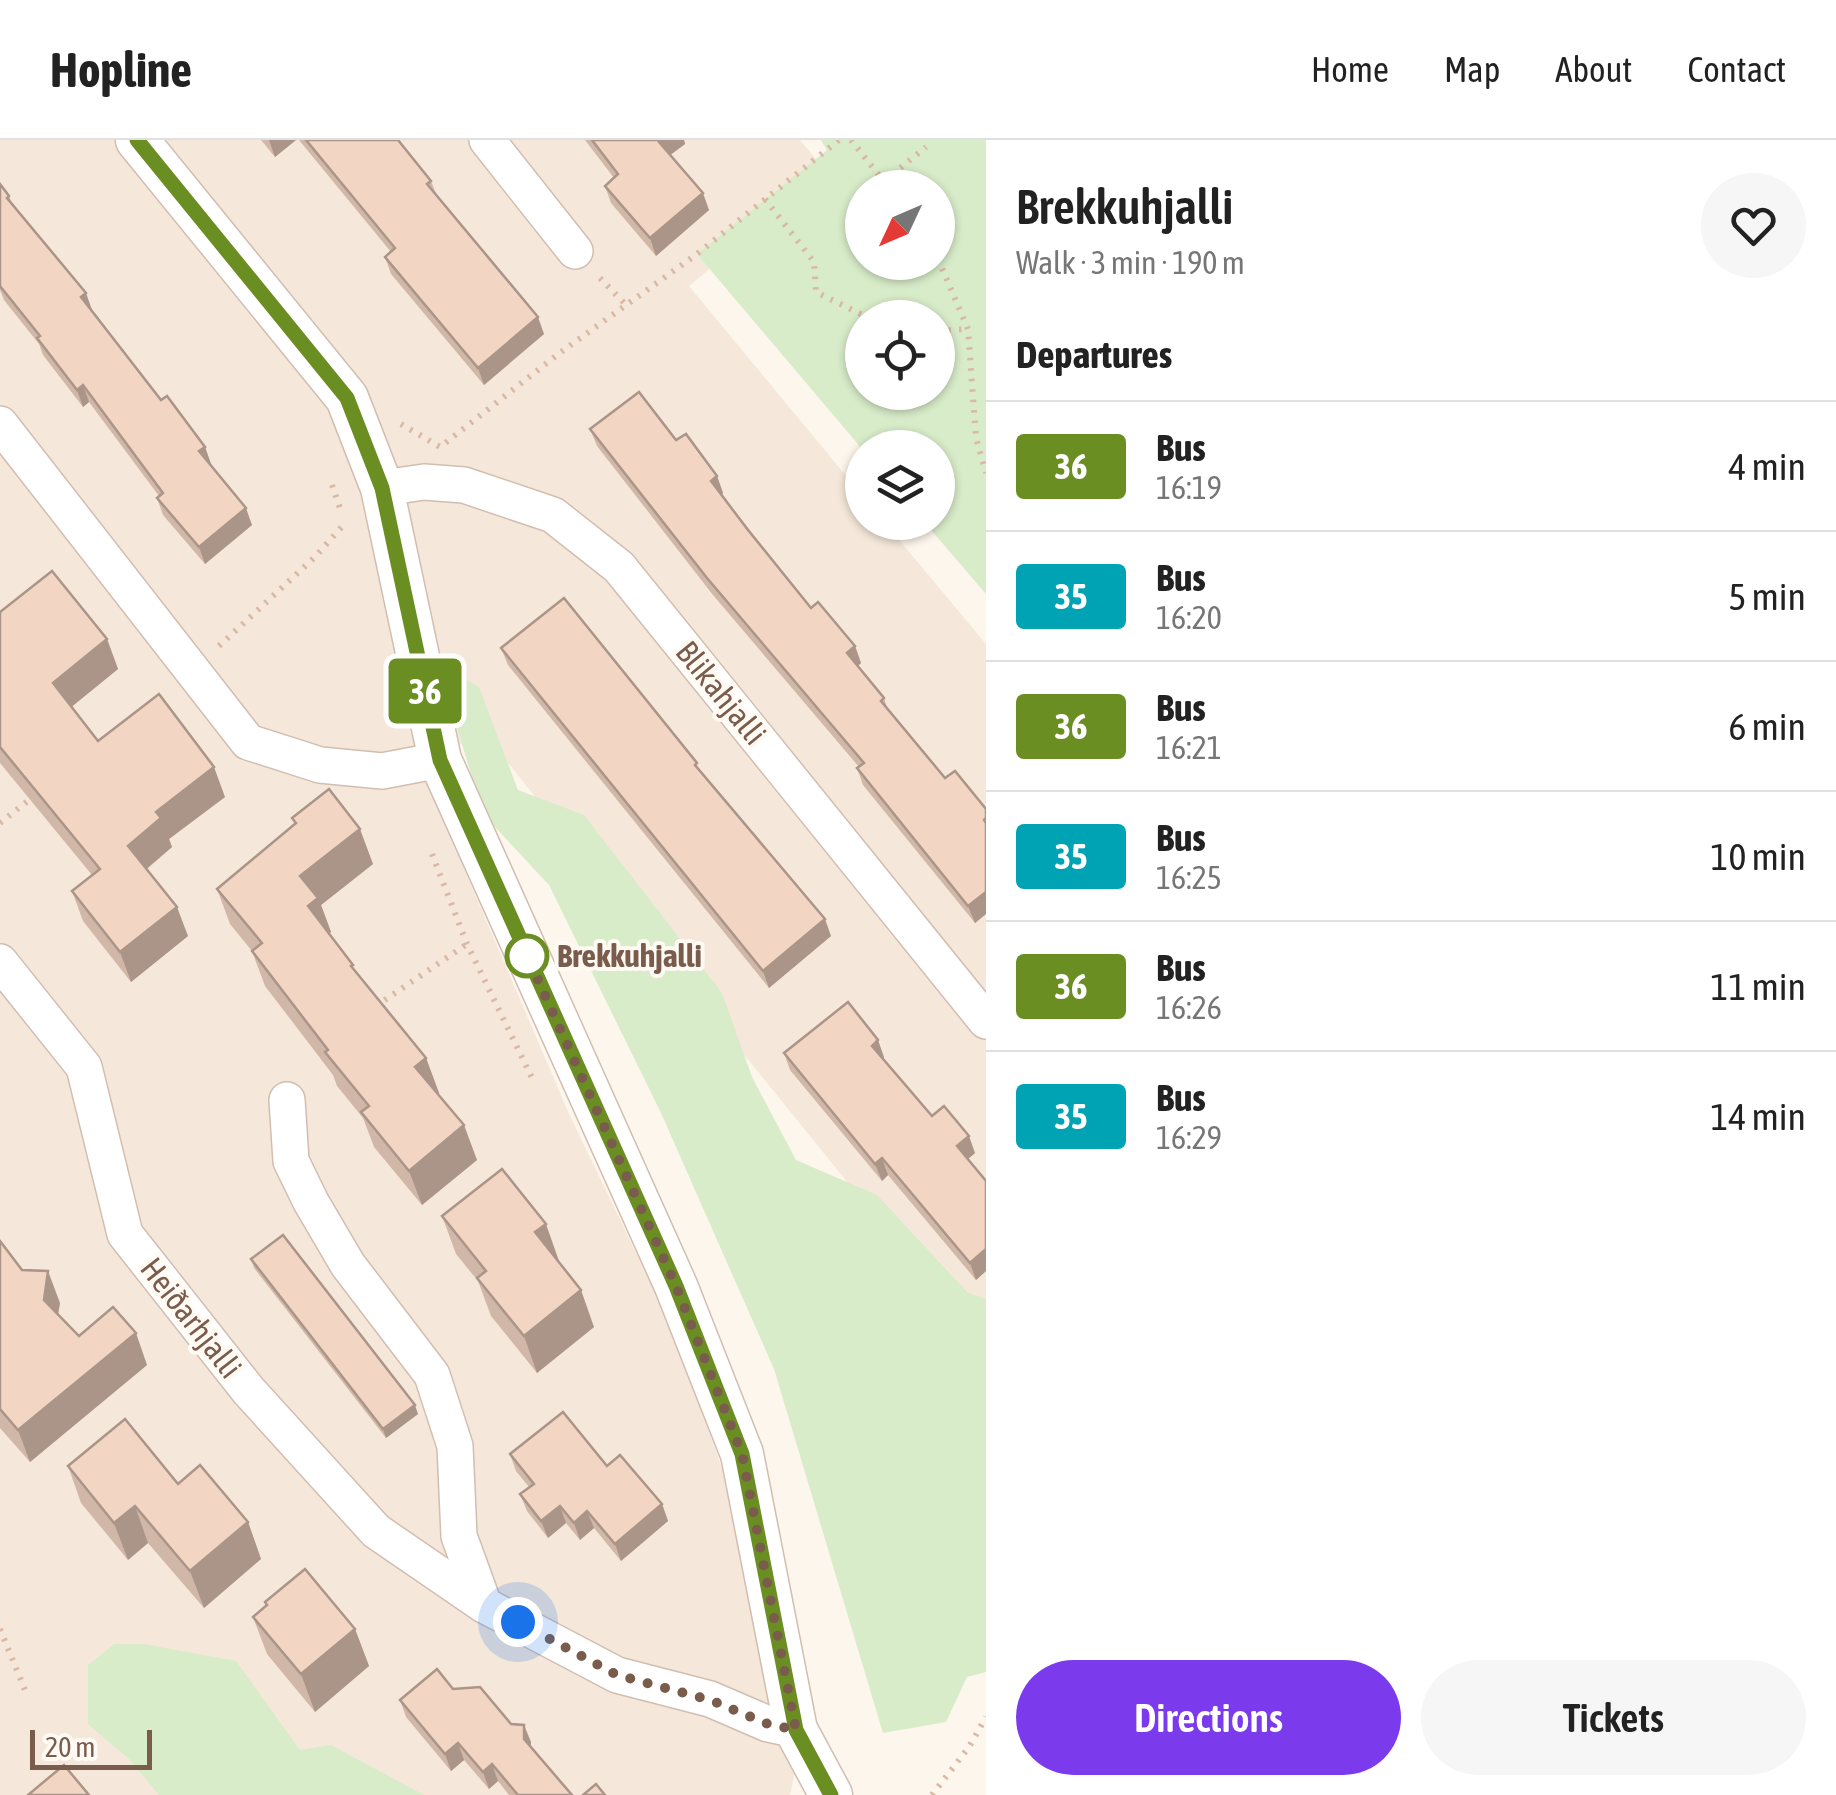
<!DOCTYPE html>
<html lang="en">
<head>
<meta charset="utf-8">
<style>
	body { margin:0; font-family:"Asap Condensed",sans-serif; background:#f6f6f6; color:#222; height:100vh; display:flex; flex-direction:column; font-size:38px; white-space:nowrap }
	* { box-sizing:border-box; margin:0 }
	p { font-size:32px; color:#767676 }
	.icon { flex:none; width:55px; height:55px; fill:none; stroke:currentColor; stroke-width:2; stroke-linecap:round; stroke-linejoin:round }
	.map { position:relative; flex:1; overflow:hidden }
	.details { display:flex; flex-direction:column; background:#fff; width:850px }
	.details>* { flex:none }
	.badge { padding:0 20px; border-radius:8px; font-size:35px; line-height:65px }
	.needle { width:65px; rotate:226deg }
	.fabs { position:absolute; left:845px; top:30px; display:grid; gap:20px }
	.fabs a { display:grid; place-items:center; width:110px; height:110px; border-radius:50%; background:#fff; box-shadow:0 2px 8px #0004; font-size:50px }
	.scale { position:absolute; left:30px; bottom:25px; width:122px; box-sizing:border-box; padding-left:10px; border:5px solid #7a5c4d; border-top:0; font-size:28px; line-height:35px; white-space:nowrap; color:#7a5c4d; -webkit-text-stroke:8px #fffaf3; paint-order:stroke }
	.you { position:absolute; width:50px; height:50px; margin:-25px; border:8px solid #fff; border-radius:50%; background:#1a73e8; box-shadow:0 0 0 15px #1a73e833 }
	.map>.badge { position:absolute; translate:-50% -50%; box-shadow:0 0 0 5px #fff }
	h2 { padding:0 30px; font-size:38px; line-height:90px }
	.round { display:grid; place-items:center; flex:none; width:105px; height:105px; border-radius:52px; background:#f6f6f6 }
	.summary { display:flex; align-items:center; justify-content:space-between; height:170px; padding:0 30px }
	h1 { font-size:48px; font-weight:600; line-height:75px }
	.button { display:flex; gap:20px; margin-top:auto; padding:20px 30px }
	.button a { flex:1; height:115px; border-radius:60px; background:#7c3aed; color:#fff; font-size:40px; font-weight:600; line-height:115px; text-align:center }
	.button a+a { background:#f6f6f6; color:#222 }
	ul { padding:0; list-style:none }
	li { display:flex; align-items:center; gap:30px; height:130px; padding:0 30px; border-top:2px solid #e0e0e0 }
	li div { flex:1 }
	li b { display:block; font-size:38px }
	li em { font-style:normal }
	li .badge { min-width:110px; font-weight:700; text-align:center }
	header { display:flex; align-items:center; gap:60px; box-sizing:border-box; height:140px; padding:0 50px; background:#fff; border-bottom:2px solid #e0e0e0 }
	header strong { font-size:48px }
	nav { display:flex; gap:55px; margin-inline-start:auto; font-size:35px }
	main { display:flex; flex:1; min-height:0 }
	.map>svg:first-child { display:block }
	.residential { fill:#f5e8da }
	.green { fill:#d8ecc9; fill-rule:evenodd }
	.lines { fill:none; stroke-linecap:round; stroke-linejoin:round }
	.minor-casing { stroke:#d1beb0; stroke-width:38 }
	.tertiary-casing { stroke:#d1beb0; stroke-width:45 }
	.path { stroke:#d9b8a5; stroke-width:6; stroke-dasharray:2.5 8; stroke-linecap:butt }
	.minor { stroke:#fff; stroke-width:35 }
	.tertiary { stroke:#fff; stroke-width:42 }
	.wall { fill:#d1b7a8 }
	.shaded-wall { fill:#aa9588 }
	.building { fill:#f3d5c3; stroke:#aa9588; stroke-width:2.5 }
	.line-casing { stroke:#fff; stroke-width:22 }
	.line { stroke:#6b8e23; stroke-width:15 }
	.walk { stroke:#7a5c4d; stroke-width:10; stroke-dasharray:0 18 }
	.stop-dot { fill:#fff; stroke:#6b8e23; stroke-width:5 }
	.labels { text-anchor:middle; stroke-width:8; stroke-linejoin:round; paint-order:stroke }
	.street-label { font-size:32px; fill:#7a5c4d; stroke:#fffaf3 }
	.stop-label { font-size:32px; font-weight:bold; fill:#7a5c4d; stroke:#fffaf3; text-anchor:start }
</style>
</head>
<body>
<header>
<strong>Hopline</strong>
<nav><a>Home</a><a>Map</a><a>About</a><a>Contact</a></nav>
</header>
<main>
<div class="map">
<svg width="986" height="1655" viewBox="0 0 986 1655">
	<rect width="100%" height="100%" fill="#fdf6ec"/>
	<path class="residential" d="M0 0H800L826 31 689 146 862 355V382L885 383 986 504V1174L967 1190 478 586 426 640 570 976 670 1183 724 1334 797 1621 790 1655H0Z"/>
	<g class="green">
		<path d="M821 0H986V454L925 383 938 382V308L862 309 697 114 827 10ZM862 48H938V122H862ZM862 178H938V252H862Z"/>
		<path d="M456 534 479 547 518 650 584 675 722 853 752 937 796 1020 877 1055 968 1153 986 1159V1532L967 1537 946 1582 883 1593 774 1229 661 973 549 745 483 674 445 547Z"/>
		<path d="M114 1504H144L236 1521 300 1610 331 1605 424 1655H159L129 1619 88 1584V1525Z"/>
	</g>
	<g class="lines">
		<g class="minor-casing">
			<g id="minor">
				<path d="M487 0 575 111"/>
				<path d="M0 284 248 602 320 625 382 631 440 620"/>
				<path d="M382 348 424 342 464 345 553 375 619 427 986 881"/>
				<path d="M0 822 84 927 125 1094 248 1250 376 1391 484 1465 617 1535 710 1559 768 1584 796 1590"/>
				<path d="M287 960 291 1021 311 1062 348 1125 432 1235 455 1306 459 1396 484 1465"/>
			</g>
		</g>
		<g class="tertiary-casing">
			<path id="tertiary" d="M137 0 347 258 382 348 440 620 676 1146 742 1314 796 1590 831 1655"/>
		</g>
		<g class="path">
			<path d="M851 0 889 48"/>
			<path d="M884 41 926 7"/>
			<path d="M765 59 814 122 816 152 869 178"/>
			<path d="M938 119 968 189 976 298 986 333"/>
			<path d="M600 138 627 166"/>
			<path d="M938 191 968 189"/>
			<path d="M401 284 440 307 561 212 697 114 839 0"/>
			<path d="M332 345 341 371"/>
			<path d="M219 506 316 416 345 383"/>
			<path d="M0 683 34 656"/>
			<path d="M432 714 467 804 533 940"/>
			<path d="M376 866 467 804"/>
			<path d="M0 1489 25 1550"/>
			<path d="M932 1655 969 1607 986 1577"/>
		</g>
		<use href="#minor" class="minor"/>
		<use href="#tertiary" class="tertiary"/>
	</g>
	<g class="wall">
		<path d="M261 0H296L275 17Z"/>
		<path d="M299 0H398L431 41 437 56 544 194 484 245 391 134 385 117 391 112Z"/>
		<path d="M585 0H684L685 4 670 15 709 70 656 116 611 63 605 46 614 38Z"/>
		<path d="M0 44 9 56 13 66 161 260 205 307 211 324 252 385 205 424 163 375 157 358 159 356 89 262 83 267 43 215 39 204 4 160 0 150Z"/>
		<path d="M590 289 676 300 717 336 723 353 722 355 811 468 855 506 861 523 858 526 884 558 888 570 945 638 986 669V774L975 783 863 645 857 628 859 627 713 455 597 306Z"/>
		<path d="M0 472 107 499 118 529 71 567 98 601 225 657 169 699 172 707 147 729 188 796 131 842 83 781 72 751 92 735 0 623Z"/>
		<path d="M501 508 701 632 831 796 769 848 508 525Z"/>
		<path d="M292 678 373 724 321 765 331 792 329 793 356 833 426 918 439 953 438 954 477 1020 422 1065 374 1007 363 978 337 946 333 935 265 846 252 811 230 784 217 749 295 685Z"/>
		<path d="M784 913 884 917 883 919 932 976 975 1013 968 1019 986 1041V1131L976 1140 888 1035 882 1041 790 930Z"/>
		<path d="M442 1076 559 1121 594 1187 537 1233 491 1176 478 1141 456 1114Z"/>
		<path d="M0 1101 22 1130 60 1163 58 1175 79 1196 147 1225 30 1322 0 1288Z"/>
		<path d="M251 1119 418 1274 386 1298 254 1128Z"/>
		<path d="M510 1314 607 1326 662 1364 668 1381 621 1421 594 1388 580 1400 566 1383 548 1398 527 1371 520 1354 529 1347 516 1331Z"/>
		<path d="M68 1326 178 1344 248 1382 261 1419 204 1468 148 1403 128 1420 81 1363Z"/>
		<path d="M265 1462 355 1489 369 1526 315 1572 267 1514 253 1477 266 1466Z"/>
		<path d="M453 1549 511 1584 531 1602 530 1607 572 1655H509L498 1641 489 1649 464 1620 451 1631 406 1577 400 1560Z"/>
	</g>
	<g class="shaded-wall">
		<path d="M269 0H296L275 17Z"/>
		<path d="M662 0H684L685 4 665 19 659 2Z"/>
		<path d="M703 53 709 70 656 116 650 98Z"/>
		<path d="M86 153 92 170 81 157Z"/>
		<path d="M538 177 544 194 484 245 478 228Z"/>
		<path d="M83 245 89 262 83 267 77 250Z"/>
		<path d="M205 307 211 324 199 311Z"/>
		<path d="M717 336 723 353 717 358 711 341Z"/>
		<path d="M246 368 252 385 205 424 199 407Z"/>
		<path d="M107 499 118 529 64 573 53 543Z"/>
		<path d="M855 506 861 523 853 530 847 513Z"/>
		<path d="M214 627 225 657 169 699 172 707 139 735 128 706 156 672Z"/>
		<path d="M360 689 373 724 321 765 331 792 321 801 308 766 300 736Z"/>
		<path d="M986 752V774L975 783 968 766Z"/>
		<path d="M177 767 188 796 131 842 120 812Z"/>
		<path d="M825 779 831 796 769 848 763 831Z"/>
		<path d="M878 900 884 917 878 923 872 906Z"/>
		<path d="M426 918 439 953 428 962 415 927Z"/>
		<path d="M464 985 477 1020 422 1065 409 1031Z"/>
		<path d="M969 996 975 1013 963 1023 957 1006Z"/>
		<path d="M882 1018 888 1035 882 1041 875 1024Z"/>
		<path d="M546 1084 559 1121 548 1130 535 1092Z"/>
		<path d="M986 1109V1131L976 1140 970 1123Z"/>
		<path d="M48 1131 60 1163 55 1192 44 1160Z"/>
		<path d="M581 1150 594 1187 537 1233 524 1196Z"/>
		<path d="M136 1193 147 1225 30 1322 18 1290Z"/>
		<path d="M415 1265 418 1274 386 1298 383 1289Z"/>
		<path d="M662 1364 668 1381 621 1421 615 1404Z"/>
		<path d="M135 1366 148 1403 128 1420 114 1383Z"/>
		<path d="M560 1366 566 1383 548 1398 541 1381Z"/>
		<path d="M587 1371 594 1388 580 1400 574 1383Z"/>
		<path d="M248 1382 261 1419 204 1468 190 1431Z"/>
		<path d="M355 1489 369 1526 315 1572 301 1534Z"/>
		<path d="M524 1585 531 1602 530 1616 524 1599Z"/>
		<path d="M458 1603 464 1620 451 1631 445 1614Z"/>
		<path d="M492 1624 498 1641 489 1649 483 1632Z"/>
	</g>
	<g class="building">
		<path d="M306 0H398L431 41 427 44 538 177 478 228 385 117 395 108Z"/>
		<path d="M592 0H662L659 2 703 53 650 98 605 46 618 34Z"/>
		<path d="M0 44 9 56 7 58 86 153 81 157 161 260 167 256 205 307 199 311 246 368 199 407 157 358 163 353 83 245 77 250 37 198 40 196 0 146Z"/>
		<path d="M639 252 676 300 686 294 717 336 711 341 748 390 811 468 818 462 855 506 847 513 884 558 881 561 945 638 955 631 986 669V678L984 680 986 683V752L968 766 857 628 864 623 707 438 590 289Z"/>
		<path d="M52 431 107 499 53 543 98 601 159 554 214 627 156 672 161 678 128 706 177 767 120 812 72 751 100 729 0 607V472Z"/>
		<path d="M564 458 697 623 695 625 825 779 763 831 501 508Z"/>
		<path d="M329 649 360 689 300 736 318 758 308 766 353 825 351 826 426 918 415 927 464 985 409 1031 361 972 369 966 325 912 328 910 252 811 262 803 217 749 296 683 292 678Z"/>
		<path d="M848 862 878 900 872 906 932 976 944 966 969 996 957 1006 986 1041V1109L970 1123 882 1018 875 1024 784 913Z"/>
		<path d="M502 1029 546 1084 535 1092 581 1150 524 1196 477 1138 486 1131 442 1076Z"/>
		<path d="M283 1095 415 1265 383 1289 251 1119Z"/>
		<path d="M0 1101 22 1130 48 1131 44 1160 79 1196 113 1167 136 1193 18 1290 0 1269Z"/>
		<path d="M563 1272 607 1326 620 1315 662 1364 615 1404 587 1371 574 1383 560 1366 541 1381 520 1354 534 1344 510 1314Z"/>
		<path d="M125 1279 178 1344 200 1325 248 1382 190 1431 135 1366 114 1383 68 1326Z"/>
		<path d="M305 1429 355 1489 301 1534 253 1477 267 1465 265 1462Z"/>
		<path d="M437 1529 453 1549 480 1547 511 1584 524 1585V1599L572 1655H518L492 1624 483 1632 458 1603 445 1614 400 1560Z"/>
		<path d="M64 1625 89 1655H28Z"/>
		<path d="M596 1644 605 1655H583Z"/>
	</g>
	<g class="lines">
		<g class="line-casing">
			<path id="line" d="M137 0 347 258 382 348 440 620 676 1146 742 1314 796 1590 831 1655"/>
		</g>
		<use href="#line" class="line"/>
		<path class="walk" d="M518 1482 617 1535 710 1560 768 1584 796 1590 742 1314 676 1146 520 800 527 816"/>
	</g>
	<circle class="stop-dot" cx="527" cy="816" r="20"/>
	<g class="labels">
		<g class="street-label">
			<text transform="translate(721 553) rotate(51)" y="11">Blikahjalli</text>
			<text transform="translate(191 1178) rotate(52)" y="11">Heiðarhjalli</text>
		</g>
		<g class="stop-label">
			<text x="557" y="827">Brekkuhjalli</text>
		</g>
	</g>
</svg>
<div class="fabs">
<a><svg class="needle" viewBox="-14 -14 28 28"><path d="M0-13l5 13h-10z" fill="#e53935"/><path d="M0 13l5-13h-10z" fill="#767676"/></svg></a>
<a><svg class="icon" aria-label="locate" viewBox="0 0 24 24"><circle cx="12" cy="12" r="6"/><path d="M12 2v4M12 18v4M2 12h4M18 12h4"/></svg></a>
<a><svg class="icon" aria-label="layers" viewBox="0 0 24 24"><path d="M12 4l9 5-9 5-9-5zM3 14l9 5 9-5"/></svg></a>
</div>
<div class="scale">20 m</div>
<div class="you" style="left:518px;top:1482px"></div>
<b class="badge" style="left:425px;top:551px;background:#6b8e23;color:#fff">36</b>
</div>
<section class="details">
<div class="summary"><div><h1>Brekkuhjalli</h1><p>Walk · 3 min · 190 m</p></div><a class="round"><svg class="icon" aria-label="heart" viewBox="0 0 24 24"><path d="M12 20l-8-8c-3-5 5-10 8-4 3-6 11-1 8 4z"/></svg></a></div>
<h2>Departures</h2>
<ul>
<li><span class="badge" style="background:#6b8e23;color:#fff">36</span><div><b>Bus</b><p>16:19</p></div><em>4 min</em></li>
<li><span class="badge" style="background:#00a3b4;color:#fff">35</span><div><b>Bus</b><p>16:20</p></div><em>5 min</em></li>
<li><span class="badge" style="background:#6b8e23;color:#fff">36</span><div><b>Bus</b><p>16:21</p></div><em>6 min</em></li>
<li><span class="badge" style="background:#00a3b4;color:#fff">35</span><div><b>Bus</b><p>16:25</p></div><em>10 min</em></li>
<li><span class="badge" style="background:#6b8e23;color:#fff">36</span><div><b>Bus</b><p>16:26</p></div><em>11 min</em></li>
<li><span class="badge" style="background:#00a3b4;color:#fff">35</span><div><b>Bus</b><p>16:29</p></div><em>14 min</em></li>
</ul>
<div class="button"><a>Directions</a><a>Tickets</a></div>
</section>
</main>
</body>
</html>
